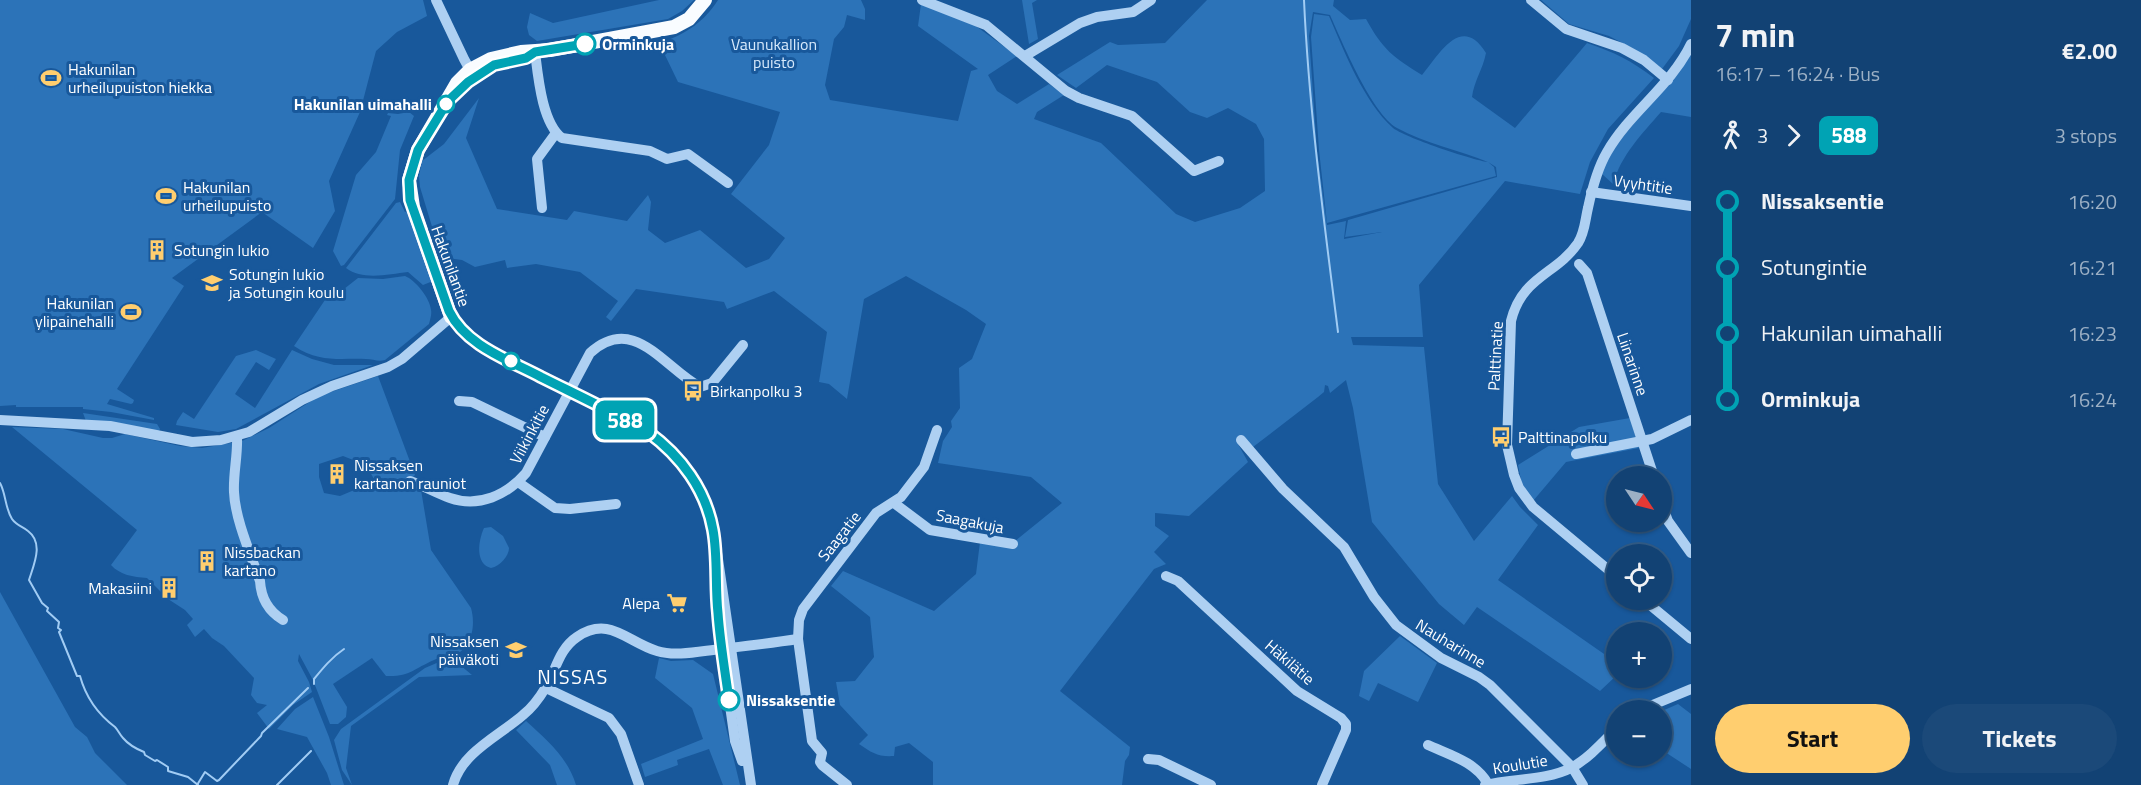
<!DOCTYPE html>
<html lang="en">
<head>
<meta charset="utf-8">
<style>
	body { margin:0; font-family:"Titillium Web",sans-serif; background:#1b4979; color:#f1f3f6; height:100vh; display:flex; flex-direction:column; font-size:22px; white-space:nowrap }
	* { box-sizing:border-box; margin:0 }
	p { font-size:20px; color:#9cb0c5 }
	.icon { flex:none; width:33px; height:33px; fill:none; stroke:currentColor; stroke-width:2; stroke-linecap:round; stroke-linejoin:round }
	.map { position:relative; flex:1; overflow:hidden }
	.panel { display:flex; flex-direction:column; background:#124274; width:450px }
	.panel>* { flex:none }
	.badge { padding:0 12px; border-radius:9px; font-size:21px; line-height:39px }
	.needle { width:39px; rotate:125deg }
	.controls { position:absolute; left:1606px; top:466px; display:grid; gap:12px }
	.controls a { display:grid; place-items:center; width:66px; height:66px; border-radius:50%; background:#124274; box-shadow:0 2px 4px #0004,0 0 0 2px #315b86; font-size:30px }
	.map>.badge { position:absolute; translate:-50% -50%; box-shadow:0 0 0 3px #fff }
	.legs { display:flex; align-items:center; gap:9px; height:66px; padding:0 24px; font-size:20px }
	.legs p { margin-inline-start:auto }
	.head { display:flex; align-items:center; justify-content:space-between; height:102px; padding:0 24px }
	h1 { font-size:33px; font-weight:700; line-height:45px }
	.button { display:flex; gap:12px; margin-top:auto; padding:12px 24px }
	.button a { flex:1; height:69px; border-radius:36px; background:#ffce6f; color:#111; font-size:24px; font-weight:700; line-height:69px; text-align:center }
	.button a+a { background:#1b4979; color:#f1f3f6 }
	ul { padding:0 24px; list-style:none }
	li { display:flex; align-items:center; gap:21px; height:66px; font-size:22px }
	li i { display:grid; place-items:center; width:9px; height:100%; margin:0 8px; background:currentColor }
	li i::after { content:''; width:15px; height:15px; margin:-8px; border:4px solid; border-radius:50%; background:#124274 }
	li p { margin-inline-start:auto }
	li:first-child i { background:linear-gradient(#0000 50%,currentColor 0) }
	li:last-child i { background:linear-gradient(currentColor 50%,#0000 0) }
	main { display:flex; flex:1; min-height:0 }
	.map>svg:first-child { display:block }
	.green { fill:#2c73b8; fill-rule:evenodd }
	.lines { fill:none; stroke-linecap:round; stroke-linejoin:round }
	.stream { stroke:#a1ccf4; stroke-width:2 }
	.minor { stroke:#aed0f2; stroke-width:10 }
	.major { stroke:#f9fcff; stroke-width:14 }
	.line-1-casing { stroke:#fff; stroke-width:14 }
	.line-1 { stroke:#00a3b4; stroke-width:9 }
	.stop-1-dot { fill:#fff; stroke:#00a3b4; stroke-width:3 }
	.labels { text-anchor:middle; stroke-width:6; stroke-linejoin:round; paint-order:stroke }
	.stop-label { font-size:16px; font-weight:bold; fill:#fff; stroke:#18589b; text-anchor:start }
	.park-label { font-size:16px; fill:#d6e9fc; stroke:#18589b }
	.poi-label { font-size:16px; fill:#fff; stroke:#18589b; text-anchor:start }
	.street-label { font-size:16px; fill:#fff; stroke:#18589b }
	.quarter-label { font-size:20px; letter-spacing:1.5px; fill:#fff; stroke:#18589b }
</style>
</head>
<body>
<main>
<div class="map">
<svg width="1691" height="785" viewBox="0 0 1691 785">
	<rect width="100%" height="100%" fill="#18589b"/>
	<g class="green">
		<path d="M0 0H423L427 16 397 32 376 51 360 112 329 181 335 211 313 248 262 212 172 278 184 286 117 389 134 400 133 403 131 404 110 399 107 404 154 418V420L111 412 83 409V407H16V405L0 406Z"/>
		<path d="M659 0H694L682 11 668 19 537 41 529 35 527 27 530 13 553 23Z"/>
		<path d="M718 0H861L865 9V20L847 15 844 27 834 39 825 85 830 100 958 121 971 71 978 69 918 26 921 4 969 21 1017 56 988 75 997 91 1017 104 1049 84 1064 95 1037 112 1034 119 1101 143 1176 214 1195 222 1240 208 1265 191 1264 139 1256 124 1228 108 1207 118 1190 112 1157 82 1107 65 1076 88 1057 75 1110 42 1118 45 1165 43 1207 0H1334L1333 6 1350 20 1366 19C1383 50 1393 57 1422 75 1439 55 1461 13 1486 53 1483 69 1474 81 1472 97L1515 128 1587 43C1614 52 1632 61 1654 78L1608 129 1590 162 1580 194 1505 181 1419 285 1423 337H1351L1353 345 1424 347 1438 484 1474 541 1512 496 1520 507 1538 525 1498 580 1617 663V675L1600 691 1477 607 1464 625 1439 604 1372 522 1353 408 1346 380 1330 393 1328 386 1325 385 1324 392 1318 397 1253 447 1238 444 1248 462 1189 516 1155 513V526L1169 536 1154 552 1166 564 1154 569 1060 691 1130 747 1129 755 1125 761 1122 785H933V762L909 743 895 747 894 756C878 757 872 753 859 744L868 735 840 705 836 682 855 681 874 657 870 617 831 586 843 571 934 611 976 574 980 542 1009 546 1062 503 1031 477 938 463 943 441 952 427 951 421 960 408 959 368 972 359 986 324 966 310 906 276 864 299 847 399 829 384 819 382 827 332 774 291 727 309 724 302 636 289 611 321 606 317 618 301 580 272 536 264 507 268 505 260 475 267 462 260 447 258 442 243H437L420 187 419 176 422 161 444 144 479 98 466 138 497 209 567 220 574 211 627 221 648 195 651 202 648 230 665 243 700 230 746 268 769 259 785 238 731 194 769 145 780 112 678 82 664 53 663 42C687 33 704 22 718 0ZM1313 12 1330 15C1342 42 1372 114 1397 128 1424 143 1459 150 1488 162 1472 160 1404 137 1393 128 1364 102 1344 51 1329 16L1314 14 1311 37 1319 150 1327 223 1496 176 1494 167 1488 162 1496 167 1497 177 1348 220 1345 237 1382 232 1344 239 1346 221 1327 225 1317 150 1309 36Z"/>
		<path d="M1022 0H1037L1032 3 1038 39 1029 44Z"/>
		<path d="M1541 0H1691V19L1679 46 1662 69 1632 48 1609 36 1569 24Z"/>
		<path d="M1691 53V117L1661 112C1642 134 1621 155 1613 184L1602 174 1609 154Z"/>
		<path d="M409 112 414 116 400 150 395 199 344 265 341 266 333 251 356 175 376 152 391 116 387 115 388 113 398 114Z"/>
		<path d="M400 202 405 212 408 211 433 281 423 285 408 272C389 274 363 281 346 268L396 203Z"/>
		<path d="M405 276C415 280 430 298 431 310 432 314 430 320 429 324L385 360C378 362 373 359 366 359 338 358 320 363 294 346L333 288 344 289 358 278 383 279Z"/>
		<path d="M256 350 276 359 269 370 256 362 235 394 255 408 292 350 312 359 334 365H373L319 384 236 429 218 432 176 425 177 421 183 412 194 419 236 356Z"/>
		<path d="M378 376 415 475 411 479H374L366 465 343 456 319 464V477L324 493 340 496 359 488 386 484 409 483 421 490 431 550 471 608C476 626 472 648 452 657 447 659 440 657 434 660 413 669 410 677 386 676L372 658 333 684 347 707 346 717 338 724H330L313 680 299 654 298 661 309 682 312 692 293 705 269 729 257 713 267 705 257 703 251 695 254 678 224 646 212 638 204 629 195 637 187 625 193 619 185 610 168 599 147 578C133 577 120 575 111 565L137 530 12 427 63 429 103 438H112L125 434 180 446 202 448 242 441 269 428 319 396Z"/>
		<path d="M83 413 157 424 160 429 159 431 86 421Z"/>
		<path d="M1630 418 1639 448 1566 462 1533 501 1522 485 1518 465 1579 427Z"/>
		<path d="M491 527 503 536 509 548C509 556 500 566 491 568 475 564 478 541 484 528Z"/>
		<path d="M0 592 75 727 87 737 95 753 127 785H0Z"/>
		<path d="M1400 636 1437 663 1418 702 1378 683 1369 701 1359 696 1364 671Z"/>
		<path d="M659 658 671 661 693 660 713 674 740 785H723L709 749 677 760 678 765 645 777 641 764 703 739 692 708 655 678Z"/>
		<path d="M454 660 472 675 419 677 351 726 346 768 352 785 342 770 334 740 341 729 425 668 439 662Z"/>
		<path d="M313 697 329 737 344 785H331L327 773 307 737 277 729 295 709Z"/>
		<path d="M1678 704 1691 714V769L1662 750V711Z"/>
		<path d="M526 721C547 740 568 758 576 785H557L550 765 516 730Z"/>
	</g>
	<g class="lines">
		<g class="stream">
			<path d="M1304 0C1309 111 1324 221 1338 332"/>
			<path d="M0 483C6 494 5 508 12 519 16 525 23 527 28 531 44 543 34 564 29 580L42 603 48 608 47 611 59 622 58 628 61 630 59 632 77 676H80C86 698 99 715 115 727 118 730 120 735 123 738 128 744 134 748 144 752L145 755 155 761 157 760 168 767V771L188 777 198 785"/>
			<path d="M314 684V679C323 668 332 657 344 649"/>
			<path d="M197 785 205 772 217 781 219 780 261 736 262 733 308 688"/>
			<path d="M277 785 311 751"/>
		</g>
		<g class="minor">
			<path d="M436 0 464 59 470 70 476 72"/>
			<path d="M922 0 986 25 1066 91 1079 98 1132 116 1194 171 1219 161"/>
			<path d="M1531 0 1566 29 1622 48 1644 60 1668 80"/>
			<path d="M535 52C538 76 542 123 562 138L650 151 667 159 688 154 728 183"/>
			<path d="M1025 56 1080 23 1097 17 1133 12 1151 0"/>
			<path d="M1591 192 1691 206"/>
			<path d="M542 208 537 159 556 133"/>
			<path d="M1579 264 1587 273 1654 477"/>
			<path d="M459 401 472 402 545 437"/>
			<path d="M0 420 110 426 192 442 221 440 249 432 302 400 332 386 388 367 402 359 451 317 466 334 485 348 648 433C683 457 705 491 714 532L751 785"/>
			<path d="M237 436C238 455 233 474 234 492 235 519 251 555 260 581 261 598 268 611 283 620"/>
			<path d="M1241 440 1283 489 1344 547 1374 597 1396 625 1441 658 1479 677 1490 685 1572 767 1583 785"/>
			<path d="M1576 454 1652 439 1691 420"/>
			<path d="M410 481C424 486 436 493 450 498 479 508 507 495 526 473L590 353C634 313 664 368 700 387L712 383 743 345"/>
			<path d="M518 482 555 508 570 509 616 504"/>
			<path d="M894 503 930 530 1013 544"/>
			<path d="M1662 505 1668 521 1691 553"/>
			<path d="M1166 576 1178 581 1297 691 1341 718 1346 724V730L1322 785"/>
			<path d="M1617 577 1533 507 1519 488 1514 475 1507 445 1511 321C1522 276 1556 275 1578 243 1585 232 1585 220 1588 208 1592 189 1597 169 1607 152 1630 112 1671 86 1691 44"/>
			<path d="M717 593 722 649 735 741 742 761"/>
			<path d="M1644 600 1691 639"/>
			<path d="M546 688 609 718 621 734 639 785"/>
			<path d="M1638 711 1691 689"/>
			<path d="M1428 745C1450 755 1476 762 1488 784"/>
			<path d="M1148 759 1159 760 1211 785"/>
			<path d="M453 785C462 752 499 736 523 715 532 708 540 697 546 687 556 670 559 649 577 637 609 615 627 642 657 651 676 657 701 651 721 649 746 646 772 643 798 639"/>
			<path d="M847 785 822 765 820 762 822 753 812 741 798 639 799 620 803 609 876 513 901 497 924 467 937 430"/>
			<path d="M1485 785C1513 778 1545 781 1571 768 1589 758 1603 742 1617 728"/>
		</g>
		<path class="major" d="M451 317 413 207 409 180 418 150 457 83 470 70 491 59 521 52 550 50 674 27 689 19 705 0"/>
	</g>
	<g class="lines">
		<g class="line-1-casing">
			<path id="line-1" d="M585 44 535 52 526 58 494 65 468 82 448 101 418 150 409 180 410 200 449 311C466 346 509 360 541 377 577 395 614 412 648 432 681 456 706 490 713 530 718 557 715 586 718 613 720 642 725 671 729 700"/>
		</g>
		<use href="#line-1" class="line-1"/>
	</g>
	<defs>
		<g id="stadium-bare" transform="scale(1.62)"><path d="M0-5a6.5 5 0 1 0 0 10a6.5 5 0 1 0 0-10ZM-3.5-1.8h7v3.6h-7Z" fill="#ffce6f" stroke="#18589b" stroke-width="2.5" paint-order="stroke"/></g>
		<g id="building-bare" transform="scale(1.62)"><path d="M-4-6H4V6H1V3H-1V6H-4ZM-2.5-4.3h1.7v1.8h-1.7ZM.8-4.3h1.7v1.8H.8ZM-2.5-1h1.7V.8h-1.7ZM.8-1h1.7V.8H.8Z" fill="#ffce6f" stroke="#18589b" stroke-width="2.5" paint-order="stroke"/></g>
		<g id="school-bare" transform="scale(1.62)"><path d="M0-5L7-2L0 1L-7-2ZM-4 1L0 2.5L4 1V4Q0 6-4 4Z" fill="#ffce6f" stroke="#18589b" stroke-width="2.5" paint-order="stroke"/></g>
		<g id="bus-bare" transform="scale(1.62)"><path d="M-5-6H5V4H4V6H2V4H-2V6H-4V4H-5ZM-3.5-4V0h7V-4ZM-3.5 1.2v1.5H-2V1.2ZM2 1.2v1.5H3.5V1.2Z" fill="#ffce6f" stroke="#18589b" stroke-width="2.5" paint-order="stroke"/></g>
		<g id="supermarket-bare" transform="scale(1.62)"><path d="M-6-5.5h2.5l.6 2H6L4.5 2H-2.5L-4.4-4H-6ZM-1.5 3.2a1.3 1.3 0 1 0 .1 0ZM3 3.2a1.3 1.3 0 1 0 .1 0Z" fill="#ffce6f" stroke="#18589b" stroke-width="2.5" paint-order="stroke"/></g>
	</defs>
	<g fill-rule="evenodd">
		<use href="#stadium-bare" x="51" y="78"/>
		<use href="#stadium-bare" x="166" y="196"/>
		<use href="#building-bare" x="157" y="250"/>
		<use href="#school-bare" x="212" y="283"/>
		<use href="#stadium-bare" x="131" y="312"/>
		<use href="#bus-bare" x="693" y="391"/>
		<use href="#bus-bare" x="1501" y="437"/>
		<use href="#building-bare" x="337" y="474"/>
		<use href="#building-bare" x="207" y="561"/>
		<use href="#building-bare" x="169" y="588"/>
		<use href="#supermarket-bare" x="677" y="603"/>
		<use href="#school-bare" x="516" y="650"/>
	</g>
	<g class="stop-1-dot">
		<circle cx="585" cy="44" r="10"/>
		<circle cx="446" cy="104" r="8"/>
		<circle cx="511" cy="361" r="8"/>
		<circle cx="729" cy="700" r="10"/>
	</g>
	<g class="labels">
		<g class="stop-label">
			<text x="602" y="50">Orminkuja</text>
			<text x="432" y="110" text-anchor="end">Hakunilan uimahalli</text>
			<text x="746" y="706">Nissaksentie</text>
		</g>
		<g class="park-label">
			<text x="774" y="50">Vaunukallion<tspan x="774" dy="18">puisto</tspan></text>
		</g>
		<g class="poi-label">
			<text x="68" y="75">Hakunilan<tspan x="68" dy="18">urheilupuiston hiekka</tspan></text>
			<text x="183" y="193">Hakunilan<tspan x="183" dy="18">urheilupuisto</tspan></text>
			<text x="174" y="256">Sotungin lukio</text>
			<text x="229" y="280">Sotungin lukio<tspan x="229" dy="18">ja Sotungin koulu</tspan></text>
			<text x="114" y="309" text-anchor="end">Hakunilan<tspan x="114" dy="18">ylipainehalli</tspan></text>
			<text x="710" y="397">Birkanpolku 3</text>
			<text x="1518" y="443">Palttinapolku</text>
			<text x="354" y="471">Nissaksen<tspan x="354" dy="18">kartanon rauniot</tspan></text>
			<text x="224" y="558">Nissbackan<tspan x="224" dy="18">kartano</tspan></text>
			<text x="152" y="594" text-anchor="end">Makasiini</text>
			<text x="660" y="609" text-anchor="end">Alepa</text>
			<text x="499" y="647" text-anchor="end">Nissaksen<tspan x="499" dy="18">päiväkoti</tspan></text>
		</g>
		<g class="street-label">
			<text transform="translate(1643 184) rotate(8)" y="6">Vyyhtitie</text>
			<text transform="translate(451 266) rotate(70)" y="6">Hakunilantie</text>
			<text transform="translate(1495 356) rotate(-87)" y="6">Palttinatie</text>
			<text transform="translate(1633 364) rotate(71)" y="6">Liinarinne</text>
			<text transform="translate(529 434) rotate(-62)" y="6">Viikinkitie</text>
			<text transform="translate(970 521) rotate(11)" y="6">Saagakuja</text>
			<text transform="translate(839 536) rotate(-52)" y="6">Saagatie</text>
			<text transform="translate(1451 643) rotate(31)" y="6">Nauharinne</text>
			<text transform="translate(1290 662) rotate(41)" y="6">Häkilätie</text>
			<text transform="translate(1520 764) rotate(-9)" y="6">Koulutie</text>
		</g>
		<g class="quarter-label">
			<text x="573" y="684">NISSAS</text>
		</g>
	</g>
</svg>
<div class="controls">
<a><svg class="needle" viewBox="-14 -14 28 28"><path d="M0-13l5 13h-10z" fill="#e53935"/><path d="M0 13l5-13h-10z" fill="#9cb0c5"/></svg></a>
<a><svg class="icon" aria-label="locate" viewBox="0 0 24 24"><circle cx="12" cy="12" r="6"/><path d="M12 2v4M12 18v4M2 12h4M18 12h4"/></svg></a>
<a>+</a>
<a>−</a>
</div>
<b class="badge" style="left:625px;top:420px;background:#00a3b4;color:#fff">588</b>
</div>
<section class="panel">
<div class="head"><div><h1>7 min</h1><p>16:17 – 16:24 · Bus</p></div><b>€2.00</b></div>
<div class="legs"><svg class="icon" aria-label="walk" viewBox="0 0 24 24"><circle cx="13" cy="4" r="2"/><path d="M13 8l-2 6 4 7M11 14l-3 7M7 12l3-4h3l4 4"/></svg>3<svg class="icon" aria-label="forward" viewBox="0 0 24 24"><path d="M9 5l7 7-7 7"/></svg><b class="badge" style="background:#00a3b4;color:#fff">588</b><p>3 stops</p></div>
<ul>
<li><i style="color:#00a3b4"></i><b>Nissaksentie</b><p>16:20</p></li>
<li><i style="color:#00a3b4"></i><span>Sotungintie</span><p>16:21</p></li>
<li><i style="color:#00a3b4"></i><span>Hakunilan uimahalli</span><p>16:23</p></li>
<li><i style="color:#00a3b4"></i><b>Orminkuja</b><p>16:24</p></li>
</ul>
<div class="button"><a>Start</a><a>Tickets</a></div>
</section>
</main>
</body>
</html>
